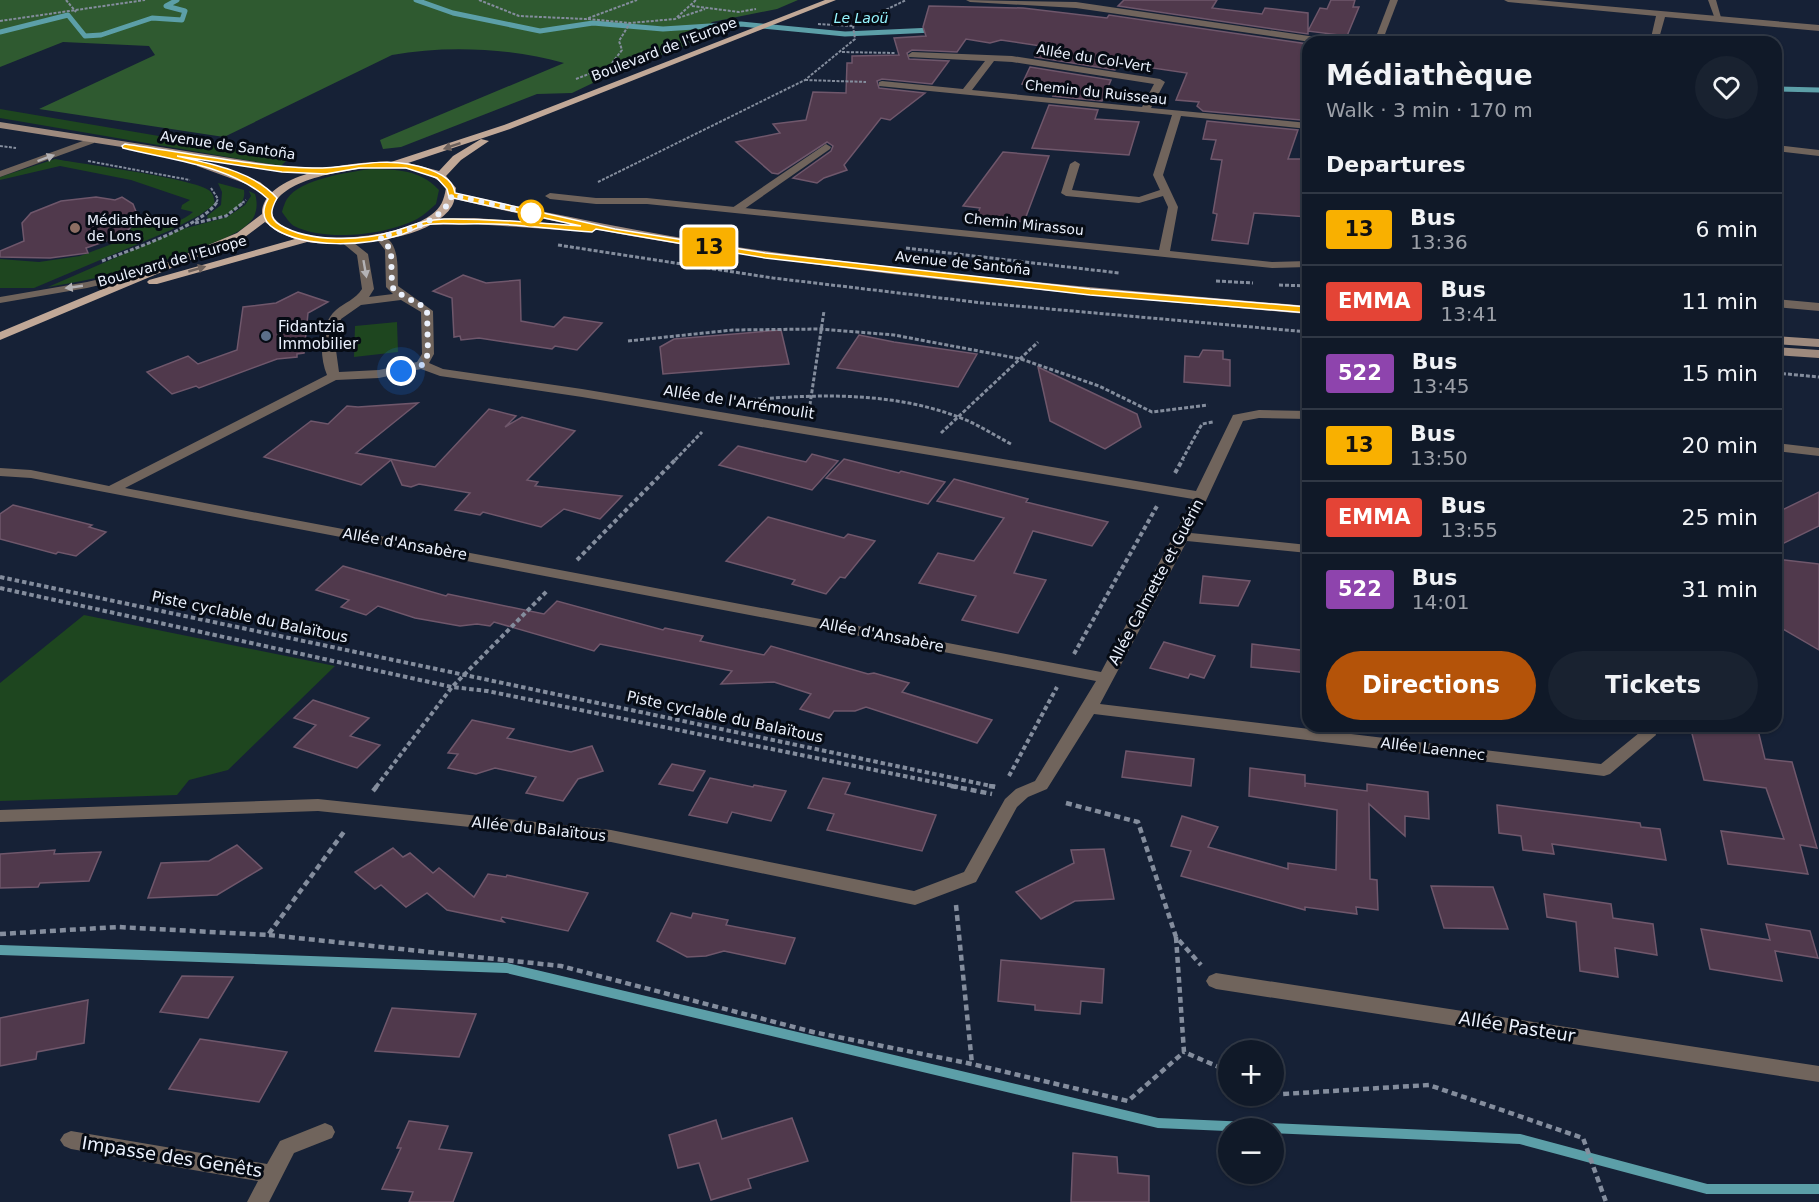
<!DOCTYPE html>
<html lang="en">
<head>
<meta charset="utf-8">
<style>
	body { margin:0; font-family:"DejaVu Sans",sans-serif; background:#192230; color:#f1f3f6; height:100vh; display:flex; flex-direction:column; font-size:22px; white-space:nowrap }
	* { box-sizing:border-box; margin:0 }
	p { font-size:20px; color:#9ca0a8 }
	.icon { flex:none; width:33px; height:33px; fill:none; stroke:currentColor; stroke-width:2; stroke-linecap:round; stroke-linejoin:round }
	.map { position:relative; flex:1; overflow:hidden }
	.drawer { position:absolute; left:1302px; top:36px; width:480px; height:696px; display:flex; flex-direction:column; background:#101928; border-radius:18px; box-shadow:0 2px 4px #0004,0 0 0 2px #303845 }
	.drawer>* { flex:none }
	.badge { padding:0 12px; border-radius:4px; font-size:21px; line-height:39px }
	.tools { position:absolute; left:1218px; top:1040px; display:grid; gap:12px }
	.tools a { display:grid; place-items:center; width:66px; height:66px; border-radius:50%; background:#101928; box-shadow:0 2px 4px #0004,0 0 0 2px #303845; font-size:30px }
	.you { position:absolute; width:30px; height:30px; margin:-15px; border:4px solid #fff; border-radius:50%; background:#1a73e8; box-shadow:0 0 0 9px #1a73e833 }
	.map>.badge { position:absolute; translate:-50% -50%; box-shadow:0 0 0 3px #fff }
	h2 { padding:0 24px; font-size:22px; line-height:54px }
	.round { display:grid; place-items:center; flex:none; width:63px; height:63px; border-radius:32px; background:#192230 }
	.headline { display:flex; align-items:center; justify-content:space-between; height:102px; padding:0 24px }
	h1 { font-size:28px; font-weight:700; line-height:45px }
	.primary-button { display:flex; gap:12px; margin-top:auto; padding:12px 24px }
	.primary-button a { flex:1; height:69px; border-radius:36px; background:#b45309; color:#fff; font-size:24px; font-weight:700; line-height:69px; text-align:center }
	.primary-button a+a { background:#192230; color:#f1f3f6 }
	ul { padding:0; list-style:none }
	li { display:flex; align-items:center; gap:18px; height:72px; padding:0 24px; border-top:2px solid #303845 }
	li div { flex:1 }
	li b { display:block; font-size:22px }
	li em { font-style:normal }
	li .badge { min-width:66px; font-weight:700; text-align:center }
	.map>svg:first-child { display:block }
	.green { fill:#1e461f }
	.forest { fill:#2f5a30 }
	.lines { fill:none; stroke-linecap:round; stroke-linejoin:round }
	.stream-far1 { stroke:#5c9fa8; stroke-width:5 }
	.stream { stroke:#5c9fa8; stroke-width:10 }
	.building { fill:#50394c; stroke:#6f576b; stroke-width:1.5 }
	.path-far3 { stroke:#848d9d; stroke-width:2; stroke-dasharray:3 1.5; stroke-linecap:butt }
	.path-far2 { stroke:#848d9d; stroke-width:3; stroke-dasharray:4 2; stroke-linecap:butt }
	.path-far1 { stroke:#848d9d; stroke-width:4; stroke-dasharray:4.5 3; stroke-linecap:butt }
	.path { stroke:#848d9d; stroke-width:4.5; stroke-dasharray:6 4; stroke-linecap:butt }
	.service { fill:#70645c; fill-rule:evenodd }
	.minor { fill:#70645c; fill-rule:evenodd }
	.secondary { fill:#9e8a7e; fill-rule:evenodd }
	.primary { fill:#c1a897; fill-rule:evenodd }
	.oneway { fill:#6d615c }
	.oneway2 { fill:#b4b2b5 }
	.line { fill:#f9b000; stroke:#fff; stroke-width:1.5; fill-rule:evenodd }
	.walk { stroke:#ebf1fd; stroke-width:6; stroke-dasharray:0 10.8 }
	.stop-dot { fill:#fff; stroke:#f9b000; stroke-width:3 }
	.education-dot { fill:#8d6e63; stroke:#060b14; stroke-width:2 }
	.service-dot { fill:#5c6f8a; stroke:#060b14; stroke-width:2 }
	.labels { text-anchor:middle; stroke-width:6; stroke-linejoin:round; paint-order:stroke }
	.far-water-label { font-size:14px; font-style:italic; fill:#96f6ff; stroke:#060b14 }
	.far-street-label { font-size:14px; fill:#ebf1fd; stroke:#060b14 }
	.far-poi-label { font-size:14px; fill:#ebf1fd; stroke:#060b14; text-anchor:start }
	.poi-label { font-size:15px; fill:#ebf1fd; stroke:#060b14; text-anchor:start }
	.street-label { font-size:15px; fill:#ebf1fd; stroke:#060b14 }
	.near-street-label { font-size:18px; fill:#ebf1fd; stroke:#060b14 }
</style>
</head>
<body>
<div class="map">
<svg width="1819" height="1202" viewBox="0 0 1819 1202">
	<rect width="100%" height="100%" fill="#162136"/>
	<g class="green">
		<path d="M0 109 289 158 281 166 0 118Z"/>
		<path d="M55 159C82 164 194 178 210 191 214 195 214 199 215 204L200 215 171 230 34 288H0V259L39 262 80 256 120 241 139 220 156 217 163 224C174 223 184 220 193 212L181 209 182 205 190 200 131 180 60 166 0 180V177Z"/>
		<path d="M371 169C398 170 419 169 439 190L436 204C430 209 424 215 417 219 386 235 326 242 294 226 289 223 286 217 282 212 283 208 285 202 287 199 300 179 349 172 371 169Z"/>
		<path d="M218 183 244 190C247 208 224 218 208 219L207 216 221 205 222 192Z"/>
		<path d="M249 191 255 194C258 203 257 214 251 221 240 234 219 240 203 247 153 266 102 278 48 287L179 230 227 217 245 205 251 196Z"/>
		<path d="M397 322 398 352 354 357 355 326Z"/>
		<path d="M84 615 335 666 228 770 189 780 177 795 0 801V683Z"/>
	</g>
	<path class="forest" d="M0 0H798L777 9 712 22 686 46 620 70 572 93 537 94 401 147 383 149 380 140 564 63C511 48 446 45 392 55L224 137 39 109 155 55 149 46 63 42 0 67Z"/>
	<g class="lines">
		<g class="stream-far1">
			<path d="M416 0 453 13 540 31 593 23 663 29 741 24 845 34 933 30"/>
			<path d="M0 32 68 15 85 36 101 35 152 18 182 20 185 11 166 6 177 0"/>
			<path d="M1776 89 1819 90"/>
		</g>
		<path class="stream" d="M0 950 507 968 1158 1123 1520 1139 1707 1189H1819"/>
	</g>
	<g class="building">
		<path d="M1124 0H1217L1212 8 1262 14 1265 8 1308 13V31L1320 8 1327 9 1331 0H1355L1353 7H1359L1347 36 1308 31V34L1118 6Z"/>
		<path d="M929 6 1023 8 1107 18 1109 15 1308 44V99L1301 120 1203 111 1197 106 1199 102 1176 100 1187 73 1126 64 1124 67 1117 66 1115 70 1035 57 1041 46 1001 40 990 43 966 39 957 52 912 50 907 53 909 59 949 61 932 84 882 79 877 81 879 88 925 93 890 120 881 118 844 165 847 170 824 178 817 183 793 178 831 151 833 146 827 142 778 174 772 173 736 142 780 133 773 124 806 120 813 92 846 93 847 63H852V56L899 55 894 38 926 36 923 27Z"/>
		<path d="M1030 67 1111 80 1102 101 1053 96 1055 92 1047 91 1050 87 1022 84Z"/>
		<path d="M1049 105 1098 110 1095 119 1139 122 1129 155 1032 148Z"/>
		<path d="M1207 121 1298 130 1288 159H1308V217L1254 213 1248 244 1212 240 1217 214 1213 213 1222 160 1211 159 1216 140 1203 139Z"/>
		<path d="M1003 152 1049 156 1024 222 1016 221 1015 224 975 220 980 208 963 206Z"/>
		<path d="M96 197 115 200 122 197 133 204 139 219 123 235 86 248 88 253 50 258 0 257V251L24 241 22 223 31 213 61 201Z"/>
		<path d="M463 275 486 283 520 280 521 321 554 327 564 317 602 323 577 350 555 346 552 349 479 338 461 340 460 336 454 337 452 298 433 291Z"/>
		<path d="M298 292 328 302 308 313 304 353 297 354V357L277 359 199 388 196 386 172 394 147 372 188 356 198 364 237 350 243 307 276 303Z"/>
		<path d="M781 330 789 364 663 374 660 347 674 339Z"/>
		<path d="M859 335 894 342 977 354 958 387 837 368Z"/>
		<path d="M1203 350 1223 351V359L1230 360V386L1184 382 1185 356 1199 357Z"/>
		<path d="M1038 367 1137 414 1141 427 1105 449 1050 421Z"/>
		<path d="M418 403 356 453 435 467 489 409 516 416 505 427 522 417 575 431 527 480 538 482 535 486 622 496 600 519 564 509 541 527 483 512 480 515 455 510 470 493 419 484 411 487 402 485 391 460 361 485 264 457 311 421 328 424 347 406 358 407Z"/>
		<path d="M738 446 806 462 812 454 838 461 812 490 719 465Z"/>
		<path d="M844 459 899 473 901 471 945 482 928 504 826 478Z"/>
		<path d="M954 479 1028 499 1026 502 1108 522 1092 546 1033 531 1014 573 1046 580 1018 633 962 620 976 596 919 583 938 553 974 561 1004 518 937 501Z"/>
		<path d="M1819 492V526L1776 547V513Z"/>
		<path d="M13 505 92 525 89 527 106 532 76 556 58 552 56 554 0 539V514Z"/>
		<path d="M768 517 844 538 848 534 875 541 845 578 840 577 826 594 792 584 795 580 726 561Z"/>
		<path d="M1776 559 1819 564V650L1776 625Z"/>
		<path d="M343 566 446 596 448 594 544 614 557 601 663 630 665 628 703 636 700 641 764 655 771 646 868 674 874 673 909 683 902 692 992 720 977 743 866 707 855 711H834L829 718 800 709 811 694 774 682 721 684 732 671 600 644 594 651 494 622 490 626 477 624 460 626 415 618 378 606 366 615 341 607 349 600 316 590Z"/>
		<path d="M1203 576 1250 581 1238 606 1200 603Z"/>
		<path d="M1164 642 1215 656 1204 678 1190 674 1188 678 1150 668Z"/>
		<path d="M1252 644 1308 651V673L1251 667Z"/>
		<path d="M313 700 369 718 350 736 380 745 357 768 294 747 316 725 294 718Z"/>
		<path d="M472 720 514 729 507 738 571 752 592 746 603 771 578 779 563 801 526 793 536 777 495 768 476 774 448 768 458 754 448 753Z"/>
		<path d="M1690 726H1757L1765 759 1792 762 1817 848 1800 845 1808 874 1728 864 1721 831 1784 839 1766 788 1704 780Z"/>
		<path d="M1126 751 1194 759 1191 786 1122 777Z"/>
		<path d="M672 764 705 771 693 791 659 784Z"/>
		<path d="M1250 768 1305 775V787V783L1367 791V784L1428 792 1429 819 1405 816V836L1369 804 1370 879 1377 880 1378 910 1356 907 1357 914 1305 907V910L1181 876 1191 851 1171 846 1182 816 1218 827 1208 847 1288 869V863L1336 870 1337 810 1249 796Z"/>
		<path d="M710 778 753 787 754 785 786 791 771 821 732 812 727 823 689 815Z"/>
		<path d="M823 778 850 783 845 794 936 815 922 851 827 830 834 814 808 808Z"/>
		<path d="M1497 805 1640 823 1641 827 1660 829 1666 860 1552 844 1554 854 1523 850 1521 836 1499 833Z"/>
		<path d="M237 845 262 868 217 895 148 898 161 863 209 861Z"/>
		<path d="M393 848 403 857 410 853 433 873 439 868 474 897 488 874 506 877 507 875 588 893 568 931 502 917 501 919 504 922 447 910 427 893 406 907 381 885 375 889 355 872Z"/>
		<path d="M1104 849 1114 899 1075 901 1041 919 1016 892 1074 863 1071 850Z"/>
		<path d="M55 850 54 854 101 852 89 881 40 883 38 887 0 888V854Z"/>
		<path d="M1431 886 1493 887 1508 929 1444 928Z"/>
		<path d="M1544 894 1611 904 1613 918 1653 924 1657 955 1615 948 1618 977 1580 971 1576 922 1547 917Z"/>
		<path d="M671 913 691 918 693 913 728 920 726 925 795 938 785 964 724 951 706 956 687 957 657 941Z"/>
		<path d="M1766 924 1810 931 1818 958 1775 951 1782 981 1710 969 1701 929 1770 940Z"/>
		<path d="M1001 960 1104 969 1102 1003 1081 1001 1080 1014 1035 1010V1005L998 1001Z"/>
		<path d="M182 976 233 977 208 1018 160 1012Z"/>
		<path d="M88 1000 84 1043 37 1052 36 1059 0 1066V1018Z"/>
		<path d="M392 1008 476 1014 459 1057 375 1051Z"/>
		<path d="M200 1039 287 1052 259 1102 169 1089Z"/>
		<path d="M792 1118 808 1161 748 1179 751 1188 711 1200 699 1163 678 1168 669 1135 716 1120 722 1139Z"/>
		<path d="M409 1121 448 1126 439 1149 472 1153 453 1202H409L413 1192 382 1189 401 1148H397Z"/>
		<path d="M1073 1153 1117 1157 1118 1173 1149 1176V1202H1071Z"/>
	</g>
	<g class="lines">
		<g class="path-far3">
			<path d="M66 0 76 12"/>
			<path d="M479 0 519 16 586 19 637 0"/>
			<path d="M692 6 739 12 756 9"/>
			<path d="M678 18 705 9"/>
			<path d="M588 19 630 23 675 19 696 0"/>
			<path d="M0 21 145 0"/>
			<path d="M818 24 853 26 906 0"/>
			<path d="M842 52 895 53"/>
			<path d="M612 63 622 50 619 41 630 23"/>
			<path d="M576 79 653 49"/>
			<path d="M805 80 866 82"/>
			<path d="M0 146 16 148"/>
			<path d="M88 161 190 180"/>
			<path d="M598 182 805 80 855 39 853 26"/>
			<path d="M211 188 218 199 216 203"/>
			<path d="M242 203 246 200"/>
		</g>
		<g class="path-far2">
			<path d="M195 223 226 216 244 202"/>
			<path d="M558 245 773 278 983 303 1308 332"/>
			<path d="M906 248 1119 273"/>
			<path d="M102 261C130 250 202 226 217 202"/>
			<path d="M1216 281 1253 283"/>
			<path d="M1279 285 1308 286"/>
			<path d="M628 341 733 330 820 329 894 335 1021 359 1099 386 1152 412 1208 405"/>
			<path d="M1776 373 1819 377"/>
			<path d="M746 400C820 394 896 391 966 420 982 427 996 436 1011 444"/>
			<path d="M809 411 824 311"/>
			<path d="M941 433 1038 342"/>
			<path d="M675 460 702 432"/>
			<path d="M1182 460 1202 424 1213 422"/>
		</g>
		<g class="path-far1">
			<path d="M1175 473 1183 459"/>
			<path d="M577 560 676 459"/>
			<path d="M0 577 996 787"/>
			<path d="M0 588 452 687 487 691 958 787"/>
			<path d="M1074 654 1157 506"/>
			<path d="M1009 776 1057 687"/>
			<path d="M376 787 452 687 547 591"/>
		</g>
		<g class="path">
			<path d="M951 786 992 794"/>
			<path d="M989 786 996 787"/>
			<path d="M373 791 377 786"/>
			<path d="M1066 803 1138 822 1176 937 1201 965"/>
			<path d="M956 905 972 1064"/>
			<path d="M0 934 118 927 268 935 346 829"/>
			<path d="M269 935 561 966 813 1032 972 1064 1128 1101 1184 1052"/>
			<path d="M1176 937 1184 1052 1228 1071"/>
			<path d="M1274 1090 1283 1094 1429 1085 1583 1138 1606 1202"/>
		</g>
		<g class="service">
			<path d="M1708 0H1716L1722 21 1715 19Z"/>
			<path d="M826 144 831 147 830 149 740 212H732V208Z"/>
		</g>
		<g class="minor">
			<path d="M966 0 1076 2 1329 39 1333 42H1311L1076 8 970 2Z"/>
			<path d="M1390 0H1398L1382 42H1374Z"/>
			<path d="M1504 0H1536L1819 25V31L1665 17 1658 42H1650L1656 16 1508 2Z"/>
			<path d="M912 52 1012 56 1160 79 1165 82 1151 108 1308 123V129L1181 116 1163 175 1178 207 1170 251 1272 262 1308 261V267L1272 268 647 204H596L550 199 545 196 550 193 596 198H647L1159 250 1168 207 1163 196 1139 203 1066 196 1061 193 1070 164 1075 161 1080 164 1072 190 1139 197 1160 190 1153 175 1172 115 879 86V82L882 81 963 89 985 61 909 57 908 55ZM994 61 1012 62 1154 84 1142 107 972 90Z"/>
			<path d="M91 138 94 139V143L0 177V171Z"/>
			<path d="M1776 145 1819 150V156L1776 151Z"/>
			<path d="M380 234C401 242 397 268 398 286L433 311 434 354 429 363 443 369 582 389 1196 491 1233 415 1259 410 1308 411V419L1259 418 1243 421 1191 533 1308 545V553L1187 541 1100 704 1601 764 1639 733 1638 726H1654L1656 735 1610 774 1604 776 1094 714 1047 789 1028 797 1017 807 976 882 915 905 611 842 318 811 0 822V810L318 799 611 830 914 891 964 872 1005 799 1016 789 1035 781 1096 681 31 478 0 476V468L31 470 109 486 327 375C319 356 319 325 336 310 345 302 355 300 362 289L357 255 340 241 345 238 349 239 368 254 374 289 369 297 393 294 386 287 385 250 375 237ZM401 300 421 312 422 354 417 362 379 370 339 372 335 343 341 319 361 305ZM421 369 440 376 582 397 1193 499 1101 672 125 488 336 380 379 378Z"/>
			<path d="M164 264 170 267 168 269 87 288 0 303V297L87 282Z"/>
			<path d="M1776 299 1819 303V311L1776 307Z"/>
			<path d="M1776 443 1819 448V456L1776 451Z"/>
			<path d="M1216 973 1819 1066V1082L1216 989 1209 986 1206 981 1209 976Z"/>
			<path d="M325 1123 332 1126 335 1132 332 1138 294 1153 269 1202H247L258 1181 71 1149 64 1146 60 1140 64 1134 71 1131 267 1164 280 1141Z"/>
		</g>
		<g class="secondary">
			<path d="M0 122 282 166 326 168 331 171 326 174 282 172 0 128Z"/>
			<path d="M197 162H205L260 182 278 198 269 200 252 186 197 166Z"/>
			<path d="M451 192C557 215 664 237 772 252 950 276 1129 291 1308 306V314C1020 289 729 266 447 197L446 195Z"/>
			<path d="M474 218 560 224 565 227 560 230 474 224 425 225 420 222 425 219Z"/>
			<path d="M1776 336 1819 339V347L1776 344Z"/>
			<path d="M1776 347 1819 350V358L1776 355Z"/>
		</g>
		<path class="primary" d="M825 0H836L510 129 408 163 439 171 453 156 481 139 489 141 461 160 446 176 456 188C455 194 455 201 452 206 430 242 345 247 307 242L157 284H149L147 282 149 280 295 239 278 232 265 222 245 237 0 340V332L237 233 262 214C261 172 361 160 391 162L504 125ZM376 167C401 168 428 167 446 188 444 200 441 208 431 215 401 237 319 246 286 228 278 223 269 216 273 207 284 177 349 170 376 167Z"/>
	</g>
	<defs><path id="oneway-solid" d="M-6-.8H1V-3.2L6.5 0L1 3.2V.8H-6Z" transform="scale(1.5)"/></defs>
	<g class="oneway">
		<use href="#oneway-solid" transform="translate(452 146) rotate(161)"/>
		<use href="#oneway-solid" transform="translate(197 269) rotate(-16)"/>
	</g>
	<g class="oneway2">
		<use href="#oneway-solid" transform="translate(46 158) rotate(-20)"/>
		<use href="#oneway-solid" transform="translate(365 269) rotate(80)"/>
		<use href="#oneway-solid" transform="translate(74 287) rotate(172)"/>
	</g>
	<path class="line" d="M125 144C187 153 250 166 312 168 344 169 376 158 408 164 424 167 453 174 455 193L615 229 765 253 1090 289 1308 307 1313 310 1308 313 1090 295 765 258 596 229 592 232C549 229 506 222 463 224 451 224 438 222 426 225 417 227 409 232 400 235 365 246 307 249 275 229 262 221 261 211 268 199 231 165 170 160 123 148L122 146ZM177 156 282 172 326 174 359 168H406L437 178 447 189 449 197 581 226C535 223 490 218 444 219 424 220 414 225 395 231 362 241 310 243 280 225 268 218 271 209 277 198 253 171 211 164 177 156Z"/>
	<g class="lines">
		<path class="walk" d="M401 371 422 365 428 354 427 310C416 300 402 298 392 287L391 250 380 237C405 231 443 223 452 195L531 213"/>
	</g>
	<circle class="stop-dot" cx="531" cy="213" r="12"/>
	<circle class="education-dot" cx="75" cy="228" r="6"/>
	<circle class="service-dot" cx="266" cy="336" r="6"/>
	<g class="labels">
		<g class="far-water-label">
			<text x="861" y="23">Le Laoü</text>
		</g>
		<g class="far-street-label">
			<text transform="translate(664 49) rotate(-21)" y="5">Boulevard de l'Europe</text>
			<text transform="translate(1094 58) rotate(9)" y="5">Allée du Col-Vert</text>
			<text transform="translate(1096 92) rotate(6)" y="5">Chemin du Ruisseau</text>
			<text transform="translate(228 145) rotate(8)" y="5">Avenue de Santoña</text>
			<text transform="translate(1024 224) rotate(6)" y="5">Chemin Mirassou</text>
			<text transform="translate(172 261) rotate(-16)" y="5">Boulevard de l'Europe</text>
			<text transform="translate(963 263) rotate(6)" y="5">Avenue de Santoña</text>
		</g>
		<g class="far-poi-label">
			<text x="87" y="225">Médiathèque<tspan x="87" dy="16">de Lons</tspan></text>
		</g>
		<g class="poi-label">
			<text x="278" y="332">Fidantzia<tspan x="278" dy="17">Immobilier</tspan></text>
		</g>
		<g class="street-label">
			<text transform="translate(739 402) rotate(9)" y="5">Allée de l'Arrémoulit</text>
			<text transform="translate(405 544) rotate(10)" y="5">Allée d'Ansabère</text>
			<text transform="translate(1156 582) rotate(-62)" y="5">Allée Calmette et Guérin</text>
			<text transform="translate(250 617) rotate(12)" y="5">Piste cyclable du Balaïtous</text>
			<text transform="translate(882 635) rotate(11)" y="5">Allée d'Ansabère</text>
			<text transform="translate(725 717) rotate(12)" y="5">Piste cyclable du Balaïtous</text>
			<text transform="translate(1433 749) rotate(7)" y="5">Allée Laennec</text>
			<text transform="translate(539 829) rotate(6)" y="5">Allée du Balaïtous</text>
		</g>
		<g class="near-street-label">
			<text transform="translate(1517 1027) rotate(9)" y="6">Allée Pasteur</text>
			<text transform="translate(172 1157) rotate(9)" y="6">Impasse des Genêts</text>
		</g>
	</g>
</svg>
<div class="tools">
<a>+</a>
<a>−</a>
</div>
<div class="you" style="left:401px;top:371px"></div>
<b class="badge" style="left:709px;top:247px;background:#f9b000;color:#111">13</b>
<section class="drawer">
<div class="headline"><div><h1>Médiathèque</h1><p>Walk · 3 min · 170 m</p></div><a class="round"><svg class="icon" aria-label="heart" viewBox="0 0 24 24"><path d="M12 20l-8-8c-3-5 5-10 8-4 3-6 11-1 8 4z"/></svg></a></div>
<h2>Departures</h2>
<ul>
<li><span class="badge" style="background:#f9b000;color:#111">13</span><div><b>Bus</b><p>13:36</p></div><em>6 min</em></li>
<li><span class="badge" style="background:#e44436;color:#fff">EMMA</span><div><b>Bus</b><p>13:41</p></div><em>11 min</em></li>
<li><span class="badge" style="background:#8e44ad;color:#fff">522</span><div><b>Bus</b><p>13:45</p></div><em>15 min</em></li>
<li><span class="badge" style="background:#f9b000;color:#111">13</span><div><b>Bus</b><p>13:50</p></div><em>20 min</em></li>
<li><span class="badge" style="background:#e44436;color:#fff">EMMA</span><div><b>Bus</b><p>13:55</p></div><em>25 min</em></li>
<li><span class="badge" style="background:#8e44ad;color:#fff">522</span><div><b>Bus</b><p>14:01</p></div><em>31 min</em></li>
</ul>
<div class="primary-button"><a>Directions</a><a>Tickets</a></div>
</section>
</div>
</body>
</html>
